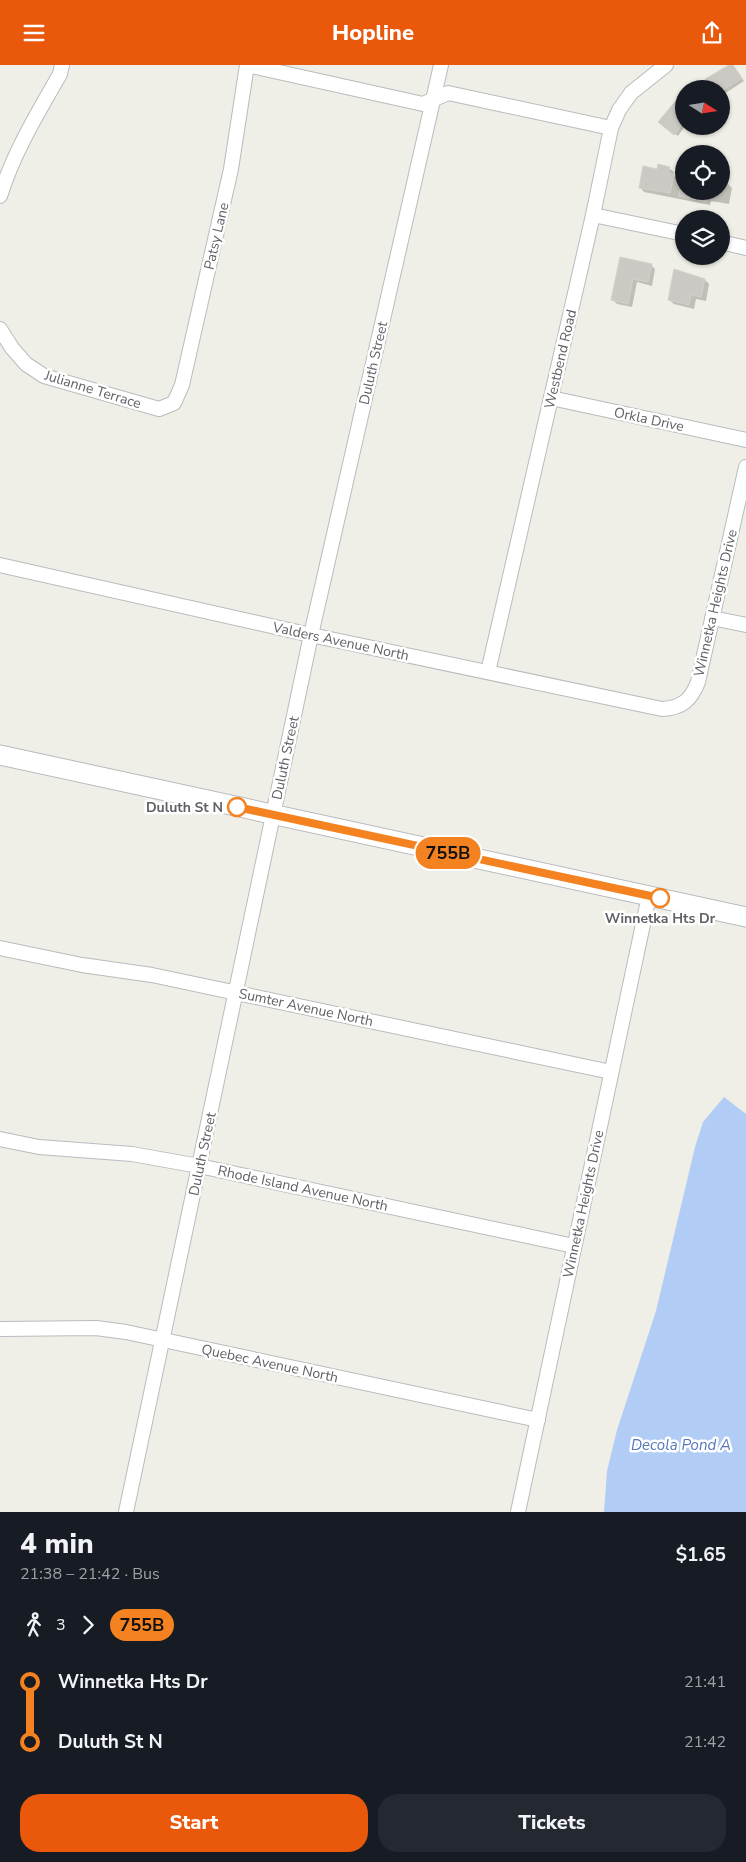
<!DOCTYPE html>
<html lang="en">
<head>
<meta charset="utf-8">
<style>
	body { margin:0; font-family:"Nunito Sans",sans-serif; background:#242831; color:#f1f3f6; height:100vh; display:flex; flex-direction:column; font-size:19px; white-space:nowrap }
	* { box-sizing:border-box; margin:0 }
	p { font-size:16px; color:#9ea1a6 }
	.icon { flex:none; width:28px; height:28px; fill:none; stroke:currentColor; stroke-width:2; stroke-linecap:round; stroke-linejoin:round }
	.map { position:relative; height:1447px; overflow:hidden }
	.sheet { display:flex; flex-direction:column; background:#171b24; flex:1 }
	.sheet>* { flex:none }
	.badge { padding:0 10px; border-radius:16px; font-size:18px; line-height:32px }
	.needle { width:32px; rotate:102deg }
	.buttons { position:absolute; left:675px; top:15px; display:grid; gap:10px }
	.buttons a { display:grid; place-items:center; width:55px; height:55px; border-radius:50%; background:#171b24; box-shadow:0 1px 4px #0004; font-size:25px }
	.map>.badge { position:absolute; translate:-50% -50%; box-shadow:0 0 0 2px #fff }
	.legs { display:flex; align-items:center; gap:8px; height:55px; padding:0 20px; font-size:16px }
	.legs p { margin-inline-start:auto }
	.headline { display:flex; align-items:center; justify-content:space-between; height:85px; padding:0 20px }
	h1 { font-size:28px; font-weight:800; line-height:38px }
	.cta { display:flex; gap:10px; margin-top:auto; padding:10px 20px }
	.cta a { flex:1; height:58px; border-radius:20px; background:#ea580c; color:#fff; font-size:20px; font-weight:800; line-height:58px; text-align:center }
	.cta a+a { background:#242831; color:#f1f3f6 }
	ul { padding:0 20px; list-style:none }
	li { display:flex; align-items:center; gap:18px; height:60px; font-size:19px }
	li i { display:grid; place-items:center; width:8px; height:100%; margin:0 6px; background:currentColor }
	li i::after { content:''; width:12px; height:12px; margin:-6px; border:4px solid; border-radius:50%; background:#171b24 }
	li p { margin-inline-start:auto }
	li:first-child i { background:linear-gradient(#0000 50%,currentColor 0) }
	li:last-child i { background:linear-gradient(currentColor 50%,#0000 0) }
	header { display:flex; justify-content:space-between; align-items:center; height:65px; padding:0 20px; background:#ea580c; color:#fff; font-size:22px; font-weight:800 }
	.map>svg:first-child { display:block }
	.water { fill:#b1cdf6 }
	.shadow { fill:#0003 }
	.building { fill:#cbc9c4; stroke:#d3d1c6 }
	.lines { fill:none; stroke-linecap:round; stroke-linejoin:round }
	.street-casing { stroke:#b9bbbf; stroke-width:16 }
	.secondary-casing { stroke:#b8babf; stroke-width:21 }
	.street { stroke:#fff; stroke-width:14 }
	.secondary { stroke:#fff; stroke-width:19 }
	.line-1-casing { stroke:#fff; stroke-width:11 }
	.line-1 { stroke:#f58220; stroke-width:8 }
	.stop-1-dot { fill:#fff; stroke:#f58220; stroke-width:2.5 }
	.labels { text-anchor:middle; stroke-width:5; stroke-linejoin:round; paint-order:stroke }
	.street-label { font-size:14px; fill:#5f6166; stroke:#fff }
	.stop-label { font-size:14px; font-weight:bold; fill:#5f6166; stroke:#fff; text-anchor:end }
	.water-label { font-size:15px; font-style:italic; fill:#5576b7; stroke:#fff }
</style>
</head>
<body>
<header><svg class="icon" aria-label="menu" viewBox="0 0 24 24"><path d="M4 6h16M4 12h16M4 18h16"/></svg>Hopline<svg class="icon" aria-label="share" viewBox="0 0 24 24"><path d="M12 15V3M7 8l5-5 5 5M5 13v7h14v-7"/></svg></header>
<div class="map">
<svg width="746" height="1447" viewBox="0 0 746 1447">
	<rect width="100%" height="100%" fill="#efefe7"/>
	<path class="water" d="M724 1032 746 1049V1447H604L607 1406 617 1365 656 1246 695 1082 703 1057Z"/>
	<g class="shadow">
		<path d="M732 0 744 16 721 31V24Z"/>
		<path d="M684 34 685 61 678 71 659 57 671 41 673 43Z"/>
		<path d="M669 103 674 107 673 111 684 114V126H721V117L728 119 732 123 729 139 711 136 710 140 644 127 640 122 658 106Z"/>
		<path d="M621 194 651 200 655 204 652 221 637 217 632 242 617 239 613 235Z"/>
		<path d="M705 215 709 219 706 236 696 234 694 244 674 239 669 235Z"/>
	</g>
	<g class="building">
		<path d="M729 0H733L742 13 725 24H712L705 14Z"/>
		<path d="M684 26V57L674 70 658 57Z"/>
		<path d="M658 99 670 102 668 108 674 110 670 128 639 123 643 101 657 104Z"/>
		<path d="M679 126H708L706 137 679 131Z"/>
		<path d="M620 192 652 199 648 217 633 214 628 239 611 235Z"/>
		<path d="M674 204 705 214 701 232 691 230 689 240 668 235Z"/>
	</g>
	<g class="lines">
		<g class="street-casing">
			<g id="street">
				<path d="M247 0 423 39 448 28 611 63"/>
				<path d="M0 131C14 87 37 49 60 9L62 0"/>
				<path d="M593 150 684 169"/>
				<path d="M721 177 746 183"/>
				<path d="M0 264 12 283 26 299 44 311 159 344 174 338 182 320 231 104 247 0"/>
				<path d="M551 333 746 375"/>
				<path d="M0 500 311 570 662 644C682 643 691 635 698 617L746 402"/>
				<path d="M712 553 746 560"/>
				<path d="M488 607 593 150 611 63 619 45 631 28 666 0"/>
				<path d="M0 883 82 900 152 910 611 1007"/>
				<path d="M0 1074 39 1082 132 1089 199 1101 574 1181"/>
				<path d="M0 1264 96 1263 126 1267 538 1355"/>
				<path d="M126 1447 311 570 441 0"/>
				<path d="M518 1447 649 831"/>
			</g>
		</g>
		<g class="secondary-casing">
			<path id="secondary" d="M0 690 746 852"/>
		</g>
		<use href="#street" class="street"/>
		<use href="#secondary" class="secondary"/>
	</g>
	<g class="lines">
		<g class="line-1-casing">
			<path id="line-1" d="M237 742 660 833"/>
		</g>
		<use href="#line-1" class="line-1"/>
	</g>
	<g class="stop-1-dot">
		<circle cx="237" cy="742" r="9"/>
		<circle cx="660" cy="833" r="9"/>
	</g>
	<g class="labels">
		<g class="street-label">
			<text transform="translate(216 171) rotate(-77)" y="5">Patsy Lane</text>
			<text transform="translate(560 294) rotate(-77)" y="5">Westbend Road</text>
			<text transform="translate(373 298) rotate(-77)" y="5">Duluth Street</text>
			<text transform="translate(93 324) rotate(17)" y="5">Julianne Terrace</text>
			<text transform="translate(649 354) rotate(12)" y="5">Orkla Drive</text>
			<text transform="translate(715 538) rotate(-77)" y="5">Winnetka Heights Drive</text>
			<text transform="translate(341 576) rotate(12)" y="5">Valders Avenue North</text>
			<text transform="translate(285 693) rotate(-78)" y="5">Duluth Street</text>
			<text transform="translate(306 942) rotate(12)" y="5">Sumter Avenue North</text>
			<text transform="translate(202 1089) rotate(-78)" y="5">Duluth Street</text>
			<text transform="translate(303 1123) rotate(12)" y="5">Rhode Island Avenue North</text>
			<text transform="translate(583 1139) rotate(-78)" y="5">Winnetka Heights Drive</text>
			<text transform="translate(270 1298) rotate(12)" y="5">Quebec Avenue North</text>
		</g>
		<g class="stop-label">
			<text x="223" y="747">Duluth St N</text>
			<text x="660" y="858" text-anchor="middle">Winnetka Hts Dr</text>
		</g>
		<g class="water-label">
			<text x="681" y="1385">Decola Pond A</text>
		</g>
	</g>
</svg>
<div class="buttons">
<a><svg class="needle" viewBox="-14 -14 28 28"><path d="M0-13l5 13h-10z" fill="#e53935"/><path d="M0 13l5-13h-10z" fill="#9ea1a6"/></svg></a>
<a><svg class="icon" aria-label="locate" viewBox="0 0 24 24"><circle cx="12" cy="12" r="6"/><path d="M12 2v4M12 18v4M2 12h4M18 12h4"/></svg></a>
<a><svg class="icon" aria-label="layers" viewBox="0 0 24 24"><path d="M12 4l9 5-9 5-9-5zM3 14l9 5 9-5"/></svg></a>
</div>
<b class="badge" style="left:448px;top:788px;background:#f58220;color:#111">755B</b>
</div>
<section class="sheet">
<div class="headline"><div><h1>4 min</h1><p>21:38 – 21:42 · Bus</p></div><b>$1.65</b></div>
<div class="legs"><svg class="icon" aria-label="walk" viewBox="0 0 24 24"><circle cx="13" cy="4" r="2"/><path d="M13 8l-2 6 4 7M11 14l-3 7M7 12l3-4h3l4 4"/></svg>3<svg class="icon" aria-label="forward" viewBox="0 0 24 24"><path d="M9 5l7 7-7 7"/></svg><b class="badge" style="background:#f58220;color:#111">755B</b></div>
<ul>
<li><i style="color:#f58220"></i><b>Winnetka Hts Dr</b><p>21:41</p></li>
<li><i style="color:#f58220"></i><b>Duluth St N</b><p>21:42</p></li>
</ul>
<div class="cta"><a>Start</a><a>Tickets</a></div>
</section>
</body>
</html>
